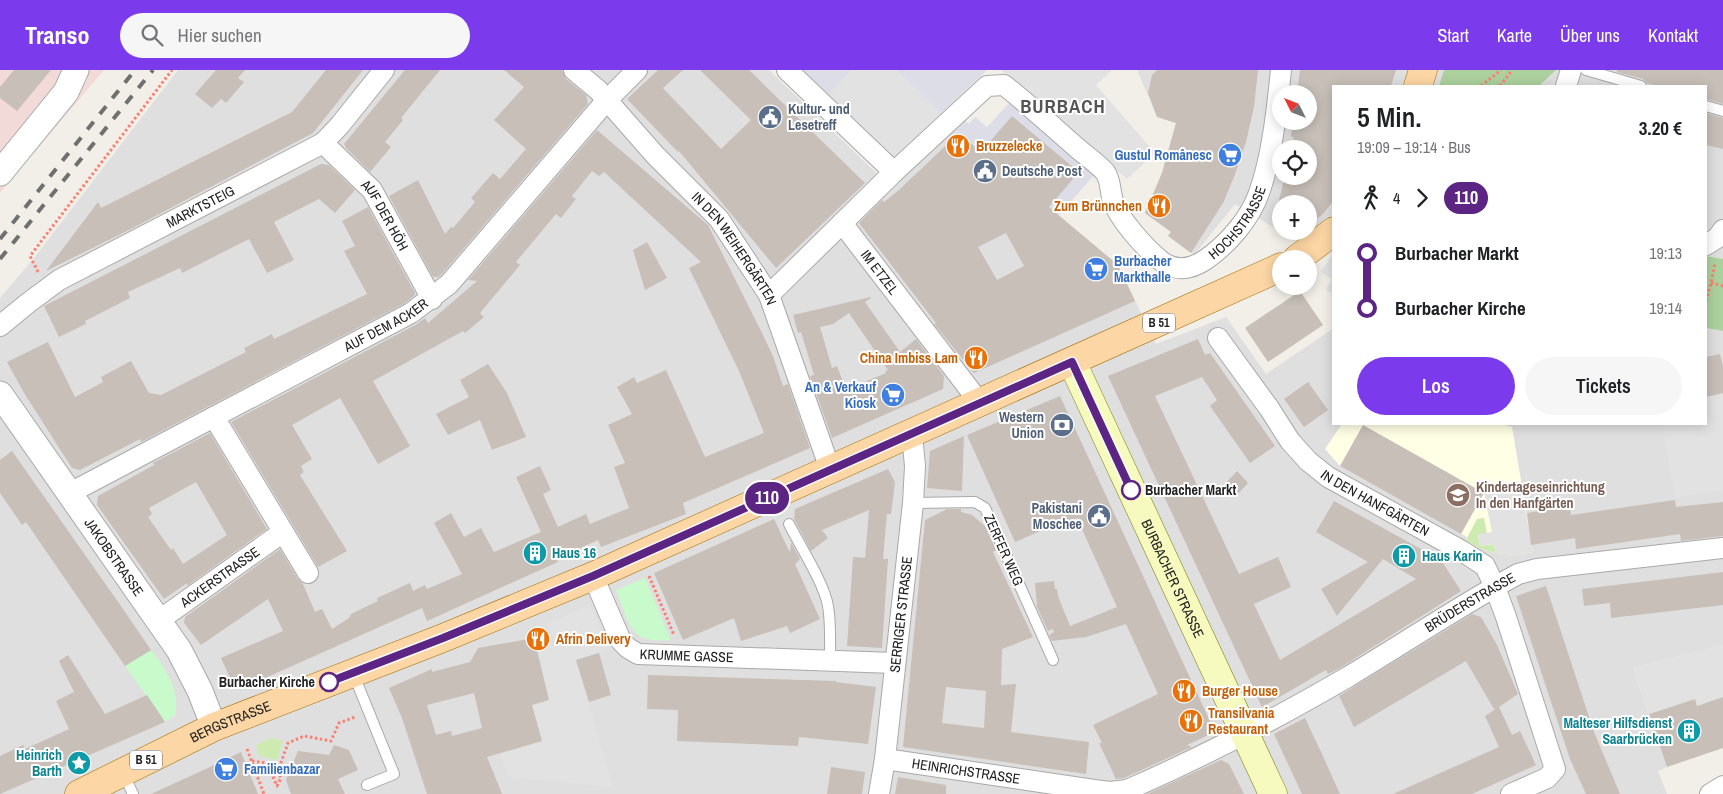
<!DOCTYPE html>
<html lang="de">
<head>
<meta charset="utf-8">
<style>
	body { margin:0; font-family:"Archivo Narrow",sans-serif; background:#f6f6f6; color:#202124; height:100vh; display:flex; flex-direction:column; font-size:19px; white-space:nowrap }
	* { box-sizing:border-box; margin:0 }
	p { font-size:16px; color:#757577 }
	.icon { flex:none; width:28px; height:28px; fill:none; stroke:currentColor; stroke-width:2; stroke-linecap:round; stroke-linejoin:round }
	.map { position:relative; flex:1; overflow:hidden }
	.panel { position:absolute; left:1332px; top:15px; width:375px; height:340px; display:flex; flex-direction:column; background:#fff; border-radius:0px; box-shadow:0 2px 12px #0003 }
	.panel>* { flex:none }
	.badge { padding:0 10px; border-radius:16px; font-size:18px; line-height:32px }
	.needle { width:32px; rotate:312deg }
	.tools { position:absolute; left:1272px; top:15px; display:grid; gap:10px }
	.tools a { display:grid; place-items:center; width:45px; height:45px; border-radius:50%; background:#fff; box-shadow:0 2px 12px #0003; font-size:25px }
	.map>.badge { position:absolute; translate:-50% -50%; box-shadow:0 0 0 2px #fff }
	.legs { display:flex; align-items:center; gap:8px; height:55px; padding:0 25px; font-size:16px }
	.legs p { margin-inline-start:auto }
	.summary { display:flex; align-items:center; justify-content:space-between; height:85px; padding:0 25px }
	h1 { font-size:28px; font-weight:600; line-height:38px }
	.button { display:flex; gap:10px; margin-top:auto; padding:10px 25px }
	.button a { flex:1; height:58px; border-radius:30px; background:#7c3aed; color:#fff; font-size:20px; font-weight:600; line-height:58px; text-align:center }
	.button a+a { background:#f6f6f6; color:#202124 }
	ul { padding:0 25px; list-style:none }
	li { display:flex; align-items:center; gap:18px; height:55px; font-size:19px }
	li i { display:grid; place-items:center; width:8px; height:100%; margin:0 6px; background:currentColor }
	li i::after { content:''; width:12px; height:12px; margin:-6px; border:4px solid; border-radius:50%; background:#fff }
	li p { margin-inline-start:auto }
	li:first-child i { background:linear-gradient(#0000 50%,currentColor 0) }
	li:last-child i { background:linear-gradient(currentColor 50%,#0000 0) }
	header { display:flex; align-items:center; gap:30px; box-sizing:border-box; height:70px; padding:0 25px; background:#7c3aed; color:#fff }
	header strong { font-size:24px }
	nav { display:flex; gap:28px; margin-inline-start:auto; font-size:18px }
	.search { width:350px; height:45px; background:#f6f6f6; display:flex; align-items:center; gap:12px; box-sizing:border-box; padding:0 18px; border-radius:28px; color:#757577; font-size:19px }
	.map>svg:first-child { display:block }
	.residential { fill:#e0dfdf; fill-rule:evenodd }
	.commercial { fill:#f2dad9 }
	.education { fill:#ffffe5 }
	.grass { fill:#cdebb0 }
	.forest { fill:#add19e }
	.park { fill:#c8facc }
	.parking { fill:#e2e2e2 }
	.plaza { fill:#dddde8; fill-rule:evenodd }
	.building { fill:#c7bfb8; fill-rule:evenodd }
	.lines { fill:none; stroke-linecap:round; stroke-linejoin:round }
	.service-casing { stroke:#a9a9a9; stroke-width:12 }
	.minor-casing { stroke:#a9a9a9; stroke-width:22 }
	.tertiary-casing { stroke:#a9a9a9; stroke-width:27 }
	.secondary-casing { stroke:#707d05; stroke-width:29 }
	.primary-casing { stroke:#a06b00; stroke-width:29 }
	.path { stroke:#fa8072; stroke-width:3; stroke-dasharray:2.5 2.5; stroke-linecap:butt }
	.service { stroke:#fff; stroke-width:10 }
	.minor { stroke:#fff; stroke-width:20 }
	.tertiary { stroke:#fff; stroke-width:25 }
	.secondary { stroke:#f7fabf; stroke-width:28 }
	.primary { stroke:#fcd6a4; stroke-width:28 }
	.rail { stroke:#707070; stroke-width:4; stroke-dasharray:10 10; stroke-linecap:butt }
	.line-1-casing { stroke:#fff; stroke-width:11 }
	.line-1 { stroke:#5c2483; stroke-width:8 }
	.stop-1-dot { fill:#fff; stroke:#5c2483; stroke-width:2.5 }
	.labels { text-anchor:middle; stroke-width:4; stroke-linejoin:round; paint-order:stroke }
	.shield { fill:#fff; stroke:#646464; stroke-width:1 }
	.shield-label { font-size:12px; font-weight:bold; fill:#222 }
	.service-label { font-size:14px; font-weight:bold; fill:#4e5e75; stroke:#fff; text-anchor:start }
	.food-label { font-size:14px; font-weight:bold; fill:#c56008; stroke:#fff; text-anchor:start }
	.shop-label { font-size:14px; font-weight:bold; fill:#366cbe; stroke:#fff; text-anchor:end }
	.street-label { font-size:14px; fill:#222; stroke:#fff }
	.education-label { font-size:14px; font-weight:bold; fill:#785e54; stroke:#fff; text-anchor:start }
	.stop-label { font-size:14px; font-weight:bold; fill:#222; stroke:#fff; text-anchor:start }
	.culture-label { font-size:14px; font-weight:bold; fill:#0d838f; stroke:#fff; text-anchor:start }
	.district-label { font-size:19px; font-weight:bold; letter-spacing:1px; fill:#555; stroke:#fff }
</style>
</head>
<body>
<header>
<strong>Transo</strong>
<div class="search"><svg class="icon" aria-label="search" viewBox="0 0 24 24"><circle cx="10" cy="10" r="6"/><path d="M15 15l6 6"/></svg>Hier suchen</div>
<nav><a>Start</a><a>Karte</a><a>Über uns</a><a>Kontakt</a></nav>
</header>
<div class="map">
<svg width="1723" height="724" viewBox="0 0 1723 724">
	<rect width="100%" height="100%" fill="#f2efe9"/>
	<g class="residential">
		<path d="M178 0H769L891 117 954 59 1118 195 1156 274 1226 247 1266 304 1334 258V354H1706V258L1723 261V575L1633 598 1667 697 1658 701 1667 724H0V228L34 188Z"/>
		<path d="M1137 0H1444L1439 16H1334V151L1319 154 1309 161V134H1281V161H1308L1294 170 1235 134 1194 185 1169 166 1171 162 1145 143 1162 103 1176 53 1157 47ZM1281 24H1309V51H1281ZM1281 79H1309V106H1281Z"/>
		<path d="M1556 0H1723V189L1706 186V16H1539Z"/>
	</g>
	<path class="commercial" d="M0 0H104L0 123Z"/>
	<path class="education" d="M1342 354H1502L1512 357 1533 482 1514 485 1496 483 1479 478 1466 470 1467 467 1340 396 1325 379Z"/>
	<g class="grass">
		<path d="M1484 448 1487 464H1478L1480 476 1493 474 1496 483 1479 478 1466 470 1477 449Z"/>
		<path d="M271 668 283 671 277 690 259 686 256 675Z"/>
	</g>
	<g class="forest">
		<path d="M1444 0H1556L1539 16H1439Z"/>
		<path d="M1706 186 1723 189V261L1706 258Z"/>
	</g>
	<g class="park">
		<path d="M645 508 671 570C663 570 654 571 647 569 629 566 622 535 616 520Z"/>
		<path d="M151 580C165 597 181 623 175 645L165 652 125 596Z"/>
	</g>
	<g class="parking">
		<path d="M852 0H896L941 43 886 94 821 32Z"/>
		<path d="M1001 0H1112L1096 15 1155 83 1127 109Z"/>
		<path d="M1334 182V225L1326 220 1332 209 1321 202Z"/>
		<path d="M1723 323V420L1675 428 1662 354H1706V327Z"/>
		<path d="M1521 415 1533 482 1514 485 1496 483 1493 474 1480 476 1478 464 1492 462 1484 423Z"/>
		<path d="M590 535 609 579 576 590 613 717 508 707 500 684 542 671 532 635 549 630 538 581 555 574 547 554Z"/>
		<path d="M1723 575V627L1697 636 1695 629 1649 644 1633 598Z"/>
	</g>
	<g class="plaza">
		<path d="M786 0H852L821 32Z"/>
		<path d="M896 0H987L941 43Z"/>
		<path d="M1011 31 1095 104 1059 145 947 53 957 44 969 54 975 47 987 57ZM1012 46 1079 102 1067 116 1001 60Z"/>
	</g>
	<g class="building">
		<path d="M14 0H51L17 41 0 28V17Z"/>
		<path d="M216 0H245L238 8 244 12 226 33 221 29 212 38 195 24Z"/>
		<path d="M326 0H363L313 63 131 159 46 201 98 132 101 138 292 42Z"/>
		<path d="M405 0H440L401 48 403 50 385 72 391 77 370 102 346 78 344 74Z"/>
		<path d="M504 0H562L566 9 586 25 588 34 441 205 438 207H433L389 126 418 110 445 164 451 157 453 158 475 132 471 128 493 103 500 109 526 79 494 50 524 17Z"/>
		<path d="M658 0H683L663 18 721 79 751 50 700 0H749L865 113 776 198 679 81 678 82 627 29Z"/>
		<path d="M1157 0H1258L1254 37 1246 72 1234 107 1223 133 1191 183 1168 166 1171 162 1145 143 1162 103 1176 53 1157 47 1148 23 1152 5Z"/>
		<path d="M1300 0H1396L1391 16H1334V130L1323 144 1309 154V134H1281V160H1279L1273 155 1285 106H1309V79H1291L1294 68 1291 66 1293 51H1309V24H1297Z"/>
		<path d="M1617 0H1723V34L1706 29V16H1656L1647 13 1643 9 1617 2Z"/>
		<path d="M1706 43 1723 48V79L1706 75Z"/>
		<path d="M1012 46 1079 102 1049 137 1118 195 1135 231 974 303 934 254 936 253 859 153 882 130 884 132 899 120 959 63 981 82ZM1006 163 1024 196 997 210 978 177Z"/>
		<path d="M597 60 708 155 759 257 773 286 783 316 788 314 810 378 683 433 686 444 601 477 598 470 556 489 558 492 427 551 422 538 245 617 240 606 231 610 221 588 283 561 268 529 201 575 184 553 185 547 280 479 298 509 303 514 315 542 322 539 332 559 349 548 351 544 378 531 377 528 410 513 413 521 425 515 427 519 462 504 434 453 451 443 464 467 481 458 494 482 541 462 516 407 540 396 551 420 543 424 558 457 586 444 590 454 629 438 614 397 625 393 608 355 632 344 617 317 634 307 637 313 666 300 705 387 764 363 739 301 689 198 701 192 604 102 599 106 592 101 572 126 576 129 561 148 556 144 516 192 520 195 480 243 484 247 465 263 463 261 373 311 410 376 378 394 340 328 292 355 312 389 301 396 304 402 300 405 347 481 318 497 231 352 417 254 425 248 428 253 477 211 468 210Z"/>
		<path d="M321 94 329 95 355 120 335 143 319 129 274 152 294 190 267 203 249 169 182 203 180 198 128 222 130 228 85 251 86 254 59 267 44 236Z"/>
		<path d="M368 137 415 223V225L405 233 141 372 140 369 80 400 72 398 24 323 7 292 48 272 75 327 103 312 101 307 131 291 149 323 161 325 246 282 244 278 272 264 274 269 367 224 344 181 355 176 342 151Z"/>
		<path d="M647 172 667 208 645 220 633 180Z"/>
		<path d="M1300 221 1323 255 1268 292 1245 258Z"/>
		<path d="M871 227V228L865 232 900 282 916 269 944 306 943 319 832 368 810 306 814 305 801 262 798 263 793 245ZM849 243 888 300 885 301 886 303 846 320 837 296 832 298 820 257 833 254Z"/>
		<path d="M1198 269 1205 285 1210 283 1275 376 1250 393 1210 336 1217 330 1202 307 1155 326 1239 504 1278 487 1291 517 1254 534 1280 590 1416 509 1383 489 1337 546 1321 519 1368 492 1316 462 1334 431 1441 490 1461 521 1340 598 1328 604 1326 600 1262 637 1108 306Z"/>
		<path d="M1720 284 1723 296V323L1706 327V287Z"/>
		<path d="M488 294 507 323 526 367 492 380 480 350 448 365 436 344 469 327 460 310Z"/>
		<path d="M1308 312 1328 340 1304 357 1284 329Z"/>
		<path d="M1060 326 1215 662 1187 675 1192 677 1124 708 1116 709 1099 673H1102L1093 655 1158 624 1126 554 1086 567 1052 571 1049 565 1054 562 1053 559 1048 561 1037 537 1035 513 1054 511 1055 519H1057L1058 526 1070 556 1117 537 1077 448 1058 457 1057 454 1015 472 967 365Z"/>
		<path d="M1363 355 1484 423 1461 464 1340 396Z"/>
		<path d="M210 363 267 459 187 516V513L164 529 97 435 98 426 154 395 153 393ZM196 412 227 465 183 494 173 478 171 480 148 447 152 444 149 438Z"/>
		<path d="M964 366 962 421 927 418 930 381Z"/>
		<path d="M12 381 123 539 151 580 125 596 26 452 22 455 0 423V390Z"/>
		<path d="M888 399 895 412 891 444H887L883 489H888L882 578 847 576 853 487 865 488 869 440 822 460 828 468 811 481 794 449 795 439Z"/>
		<path d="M1237 401 1248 413 1237 425 1225 414Z"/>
		<path d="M1675 430 1676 437 1723 432V466L1681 471 1680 464 1576 479 1575 468 1531 475 1527 443 1570 436 1571 445Z"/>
		<path d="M947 439H961V442L972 445 985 456 996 480 993 482 1033 567 1002 579 1001 615 1016 614 1011 662 1089 672 1086 704 903 677 925 450ZM946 617 986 621 984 658 942 653Z"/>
		<path d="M774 449 790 483 791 472 800 489 795 494 820 549 790 563 787 556 741 571 734 548 683 570 654 503Z"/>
		<path d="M1723 502V535L1611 548 1610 533 1584 536 1582 519Z"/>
		<path d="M1546 516 1594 662 1620 724H1586L1570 689 1516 526Z"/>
		<path d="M1472 544 1481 547 1497 575 1518 624 1499 637 1512 665 1520 661 1536 695 1472 724H1393L1499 677 1485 646 1497 638 1494 639 1466 591 1354 657 1339 626Z"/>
		<path d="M534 568 549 630 532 635 542 671 487 687 502 724H427L402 648 389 618 432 599V602L470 592 478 578ZM474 623 482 658 452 666 451 661 436 665 427 635Z"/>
		<path d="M599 583 611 625 589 632 576 590Z"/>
		<path d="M68 585 105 644 147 625 165 652 0 724V686L23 675 25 679 69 659 56 631 74 622 59 591Z"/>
		<path d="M648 605 836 611V612L876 617 868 674 799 667 798 676 677 671 678 640 647 639Z"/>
		<path d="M1723 627V678L1667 697 1649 644 1695 629 1697 636Z"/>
		<path d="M1305 648 1322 684 1340 724H1302L1274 664Z"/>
		<path d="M334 675 349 680 358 700 338 709 345 724H291L286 710 298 681 329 685Z"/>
		<path d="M241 682 258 724H151L210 697Z"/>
		<path d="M1221 690 1229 694 1244 724H1147Z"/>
		<path d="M831 697 865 702 862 724H827Z"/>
		<path d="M898 707 946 715V724H895Z"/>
	</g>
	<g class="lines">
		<g class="service-casing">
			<g id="service">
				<path d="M1586 0 1641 16"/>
				<path d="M1706 36 1723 41"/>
				<path d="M913 433 975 432 985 438 1053 590"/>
				<path d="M789 454C800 476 824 513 828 536 831 554 830 573 830 591"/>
				<path d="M353 603 394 704 367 715"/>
				<path d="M123 703 133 724"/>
			</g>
		</g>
		<g class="minor-casing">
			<g id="minor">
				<path id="s1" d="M574 0 598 20 655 85 719 149 769 225 830 399"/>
				<path d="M787 0 894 102"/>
				<path d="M1566 16 1571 0"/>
				<path id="s2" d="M323 73 372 120 432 229"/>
				<path id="s3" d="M842 153 980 333"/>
				<path d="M1706 175 1717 168 1723 160"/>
				<path id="s4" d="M769 225 894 102 987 16 1004 15C1029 35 1052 56 1076 77 1085 85 1097 93 1105 102 1111 110 1110 122 1113 131 1119 149 1145 178 1160 190 1174 202 1190 200 1205 190 1227 175 1250 149 1259 123 1272 87 1277 39 1281 0"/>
				<path id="s5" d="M0 256 28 233 59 210 323 73 340 55 384 0"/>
				<path id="s6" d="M1218 268 1269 338 1290 371 1308 391 1328 407 1462 481 1485 496 1495 517 1506 547 1555 699 1547 708 1511 724"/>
				<path d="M214 347 308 503"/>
				<path id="s7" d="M68 424 411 243 449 214 607 30 637 0"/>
				<path id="s8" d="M593 506 621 571 628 578 638 584 894 593"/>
				<path id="s9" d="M158 551 283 462"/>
				<path id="s10" d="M885 689 1094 720 1110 722 1127 720C1201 688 1277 648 1346 608 1403 574 1459 536 1518 504L1537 499 1723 478"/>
				<path id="s11" d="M879 724 885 689 913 433 915 396 912 364"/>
				<path d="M1710 724 1723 716"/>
			</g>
		</g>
		<g class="tertiary-casing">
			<g id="tertiary">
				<path d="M0 103 66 22 76 0"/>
				<path id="s12" d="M0 324 179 580 200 621 214 657"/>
			</g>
		</g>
		<g class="secondary-casing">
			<g id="secondary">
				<path id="s13" d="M1072 292 1273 724"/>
			</g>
		</g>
		<g class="primary-casing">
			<g id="primary">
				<path d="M1418 16 1423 0"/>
				<path d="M1297 189 1334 161"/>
				<path id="s14" d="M79 724 214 657 443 568 593 506 1281 197"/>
			</g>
		</g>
		<g class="path">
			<path d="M1481 16 1501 0"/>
			<path d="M1500 16 1512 0"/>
			<path d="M38 202 30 186 172 0"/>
			<path d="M1711 213 1723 216"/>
			<path d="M1706 231 1711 213 1715 193"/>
			<path d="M649 506 674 565"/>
			<path d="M247 679 264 724"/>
			<path d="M252 691 267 693 277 716 281 708 278 701 288 673 304 666 331 671 339 653 355 647"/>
			<path d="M267 693 280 696 290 701"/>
		</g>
		<use href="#service" class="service"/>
		<use href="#minor" class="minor"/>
		<use href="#tertiary" class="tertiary"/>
		<use href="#secondary" class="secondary"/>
		<use href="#primary" class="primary"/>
		<g class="rail">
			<path d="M0 169 135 0"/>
			<path d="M0 189 153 0"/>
		</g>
	</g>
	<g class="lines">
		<g class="line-1-casing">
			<path id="line-1" d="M329 612 443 568 593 506 1072 292 1131 420"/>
		</g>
		<use href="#line-1" class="line-1"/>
	</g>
	<defs>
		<g id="civic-disc" transform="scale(1.25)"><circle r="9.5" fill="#5c6f8a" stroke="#fff"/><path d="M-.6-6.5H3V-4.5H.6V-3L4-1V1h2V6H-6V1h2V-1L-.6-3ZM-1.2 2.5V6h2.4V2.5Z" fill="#fff"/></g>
		<g id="restaurant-disc" transform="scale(1.25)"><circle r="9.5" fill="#e8710a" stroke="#fff"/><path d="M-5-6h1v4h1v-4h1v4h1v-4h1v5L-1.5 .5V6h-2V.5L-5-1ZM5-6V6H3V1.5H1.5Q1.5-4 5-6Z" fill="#fff"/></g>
		<g id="supermarket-disc" transform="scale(1.25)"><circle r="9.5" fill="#3f7fe0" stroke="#fff"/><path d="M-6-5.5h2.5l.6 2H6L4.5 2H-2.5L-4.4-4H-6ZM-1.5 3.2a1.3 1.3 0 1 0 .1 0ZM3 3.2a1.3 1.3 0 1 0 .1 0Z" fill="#fff"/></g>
		<g id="bank-disc" transform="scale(1.25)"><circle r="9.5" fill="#5c6f8a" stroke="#fff"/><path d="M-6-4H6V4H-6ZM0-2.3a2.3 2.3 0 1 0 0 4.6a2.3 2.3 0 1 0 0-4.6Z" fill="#fff"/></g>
		<g id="school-disc" transform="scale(1.25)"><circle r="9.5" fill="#8d6e63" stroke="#fff"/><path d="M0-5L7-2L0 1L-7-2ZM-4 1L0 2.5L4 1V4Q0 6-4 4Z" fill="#fff"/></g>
		<g id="building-disc" transform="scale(1.25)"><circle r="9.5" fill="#0f9aa8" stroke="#fff"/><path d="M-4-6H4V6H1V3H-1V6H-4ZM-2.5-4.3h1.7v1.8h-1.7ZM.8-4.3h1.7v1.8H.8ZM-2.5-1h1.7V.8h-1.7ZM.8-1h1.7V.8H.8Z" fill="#fff"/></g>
		<g id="sight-disc" transform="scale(1.25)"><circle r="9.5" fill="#0f9aa8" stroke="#fff"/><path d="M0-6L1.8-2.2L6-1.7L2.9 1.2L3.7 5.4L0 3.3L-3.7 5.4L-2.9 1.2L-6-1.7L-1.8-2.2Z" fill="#fff"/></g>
	</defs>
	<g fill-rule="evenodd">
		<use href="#civic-disc" x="770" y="47"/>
		<use href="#restaurant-disc" x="958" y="76"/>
		<use href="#supermarket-disc" x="1230" y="85"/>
		<use href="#civic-disc" x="985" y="101"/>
		<use href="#restaurant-disc" x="1159" y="136"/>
		<use href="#supermarket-disc" x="1096" y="199"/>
		<use href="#restaurant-disc" x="976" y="288"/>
		<use href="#supermarket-disc" x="893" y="325"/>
		<use href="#bank-disc" x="1062" y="355"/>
		<use href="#school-disc" x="1458" y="425"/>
		<use href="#civic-disc" x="1099" y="446"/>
		<use href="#building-disc" x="535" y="483"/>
		<use href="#building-disc" x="1404" y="486"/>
		<use href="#restaurant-disc" x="538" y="569"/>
		<use href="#restaurant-disc" x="1184" y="621"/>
		<use href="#restaurant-disc" x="1191" y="651"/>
		<use href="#building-disc" x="1689" y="661"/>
		<use href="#sight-disc" x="79" y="693"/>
		<use href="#supermarket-disc" x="226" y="699"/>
	</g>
	<g class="stop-1-dot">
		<circle cx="1131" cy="420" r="9"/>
		<circle cx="329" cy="612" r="9"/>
	</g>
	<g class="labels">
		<g class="shield">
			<rect x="1143" y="243.5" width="32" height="19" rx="4"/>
			<rect x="130" y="680.5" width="32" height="19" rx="4"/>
		</g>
		<g class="shield-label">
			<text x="1159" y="257">B 51</text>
			<text x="146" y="694">B 51</text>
		</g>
		<g class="service-label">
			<text x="788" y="44">Kultur- und<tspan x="788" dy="16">Lesetreff</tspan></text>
			<text x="1002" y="106">Deutsche Post</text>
			<text x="1044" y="352" text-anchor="end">Western<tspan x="1044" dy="16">Union</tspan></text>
			<text x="1082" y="443" text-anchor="end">Pakistani<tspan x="1082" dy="16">Moschee</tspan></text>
		</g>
		<g class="food-label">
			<text x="976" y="81">Bruzzelecke</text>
			<text x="1142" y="141" text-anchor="end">Zum Brünnchen</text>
			<text x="958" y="293" text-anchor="end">China Imbiss Lam</text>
			<text x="556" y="574">Afrin Delivery</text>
			<text x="1202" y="626">Burger House</text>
			<text x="1208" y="648">Transilvania<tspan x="1208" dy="16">Restaurant</tspan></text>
		</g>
		<g class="shop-label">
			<text x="1212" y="90">Gustul Românesc</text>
			<text x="1114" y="196" text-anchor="start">Burbacher<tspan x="1114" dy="16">Markthalle</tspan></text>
			<text x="876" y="322">An &amp; Verkauf<tspan x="876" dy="16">Kiosk</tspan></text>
			<text x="244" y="704" text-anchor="start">Familienbazar</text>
		</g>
		<g class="street-label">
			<text dy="5" stroke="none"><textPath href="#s5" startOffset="234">MARKTSTEIG</textPath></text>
			<text dy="5" stroke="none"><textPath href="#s2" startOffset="96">AUF DER HÖH</textPath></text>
			<text dy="5" stroke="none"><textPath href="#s4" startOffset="658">HOCHSTRASSE</textPath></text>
			<text dy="5" stroke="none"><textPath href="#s1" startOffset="241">IN DEN WEIHERGÄRTEN</textPath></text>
			<text dy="5" stroke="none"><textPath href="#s3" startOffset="62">IM ETZEL</textPath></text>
			<text dy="5" stroke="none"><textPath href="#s7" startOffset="360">AUF DEM ACKER</textPath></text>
			<text dy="5" stroke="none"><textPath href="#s6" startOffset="232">IN DEN HANFGÄRTEN</textPath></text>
			<text transform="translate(1004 480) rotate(66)" y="5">ZERFER WEG</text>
			<text dy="5" stroke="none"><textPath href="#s12" startOffset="199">JAKOBSTRASSE</textPath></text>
			<text dy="5" stroke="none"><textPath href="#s9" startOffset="76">ACKERSTRASSE</textPath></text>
			<text dy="5" stroke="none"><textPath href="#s13" startOffset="239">BURBACHER STRASSE</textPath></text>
			<text dy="5" stroke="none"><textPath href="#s10" startOffset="636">BRÜDERSTRASSE</textPath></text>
			<text dy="5" stroke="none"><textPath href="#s11" startOffset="181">SERRIGER STRASSE</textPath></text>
			<text dy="5" stroke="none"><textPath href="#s8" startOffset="141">KRUMME GASSE</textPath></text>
			<text dy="5" stroke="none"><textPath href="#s14" startOffset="168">BERGSTRASSE</textPath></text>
			<text dy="5" stroke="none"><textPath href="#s10" startOffset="82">HEINRICHSTRASSE</textPath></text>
		</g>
		<g class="education-label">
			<text x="1476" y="422">Kindertageseinrichtung<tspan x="1476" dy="16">In den Hanfgärten</tspan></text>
		</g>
		<g class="stop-label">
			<text x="1145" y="425">Burbacher Markt</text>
			<text x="315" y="617" text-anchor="end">Burbacher Kirche</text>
		</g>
		<g class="culture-label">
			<text x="552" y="488">Haus 16</text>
			<text x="1422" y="491">Haus Karin</text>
			<text x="1672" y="658" text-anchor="end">Malteser Hilfsdienst<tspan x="1672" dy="16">Saarbrücken</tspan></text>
			<text x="62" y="690" text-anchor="end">Heinrich<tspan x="62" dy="16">Barth</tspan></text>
		</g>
		<g class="district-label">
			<text x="1063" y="43">BURBACH</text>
		</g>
	</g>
</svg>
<div class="tools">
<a><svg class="needle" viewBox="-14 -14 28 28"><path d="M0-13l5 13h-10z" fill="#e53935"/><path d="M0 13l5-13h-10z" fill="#757577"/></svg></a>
<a><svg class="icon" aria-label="locate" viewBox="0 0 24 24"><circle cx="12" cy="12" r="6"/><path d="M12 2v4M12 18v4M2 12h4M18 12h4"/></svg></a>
<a>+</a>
<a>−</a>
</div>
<b class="badge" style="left:767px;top:428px;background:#5c2483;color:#fff">110</b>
<section class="panel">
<div class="summary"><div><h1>5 Min.</h1><p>19:09 – 19:14 · Bus</p></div><b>3.20 €</b></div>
<div class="legs"><svg class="icon" aria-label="walk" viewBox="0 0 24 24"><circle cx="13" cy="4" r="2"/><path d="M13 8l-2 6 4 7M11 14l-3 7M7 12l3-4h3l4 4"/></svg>4<svg class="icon" aria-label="forward" viewBox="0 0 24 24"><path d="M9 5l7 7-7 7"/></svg><b class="badge" style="background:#5c2483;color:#fff">110</b></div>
<ul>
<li><i style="color:#5c2483"></i><b>Burbacher Markt</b><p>19:13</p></li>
<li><i style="color:#5c2483"></i><b>Burbacher Kirche</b><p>19:14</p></li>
</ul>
<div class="button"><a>Los</a><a>Tickets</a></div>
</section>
</div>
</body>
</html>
